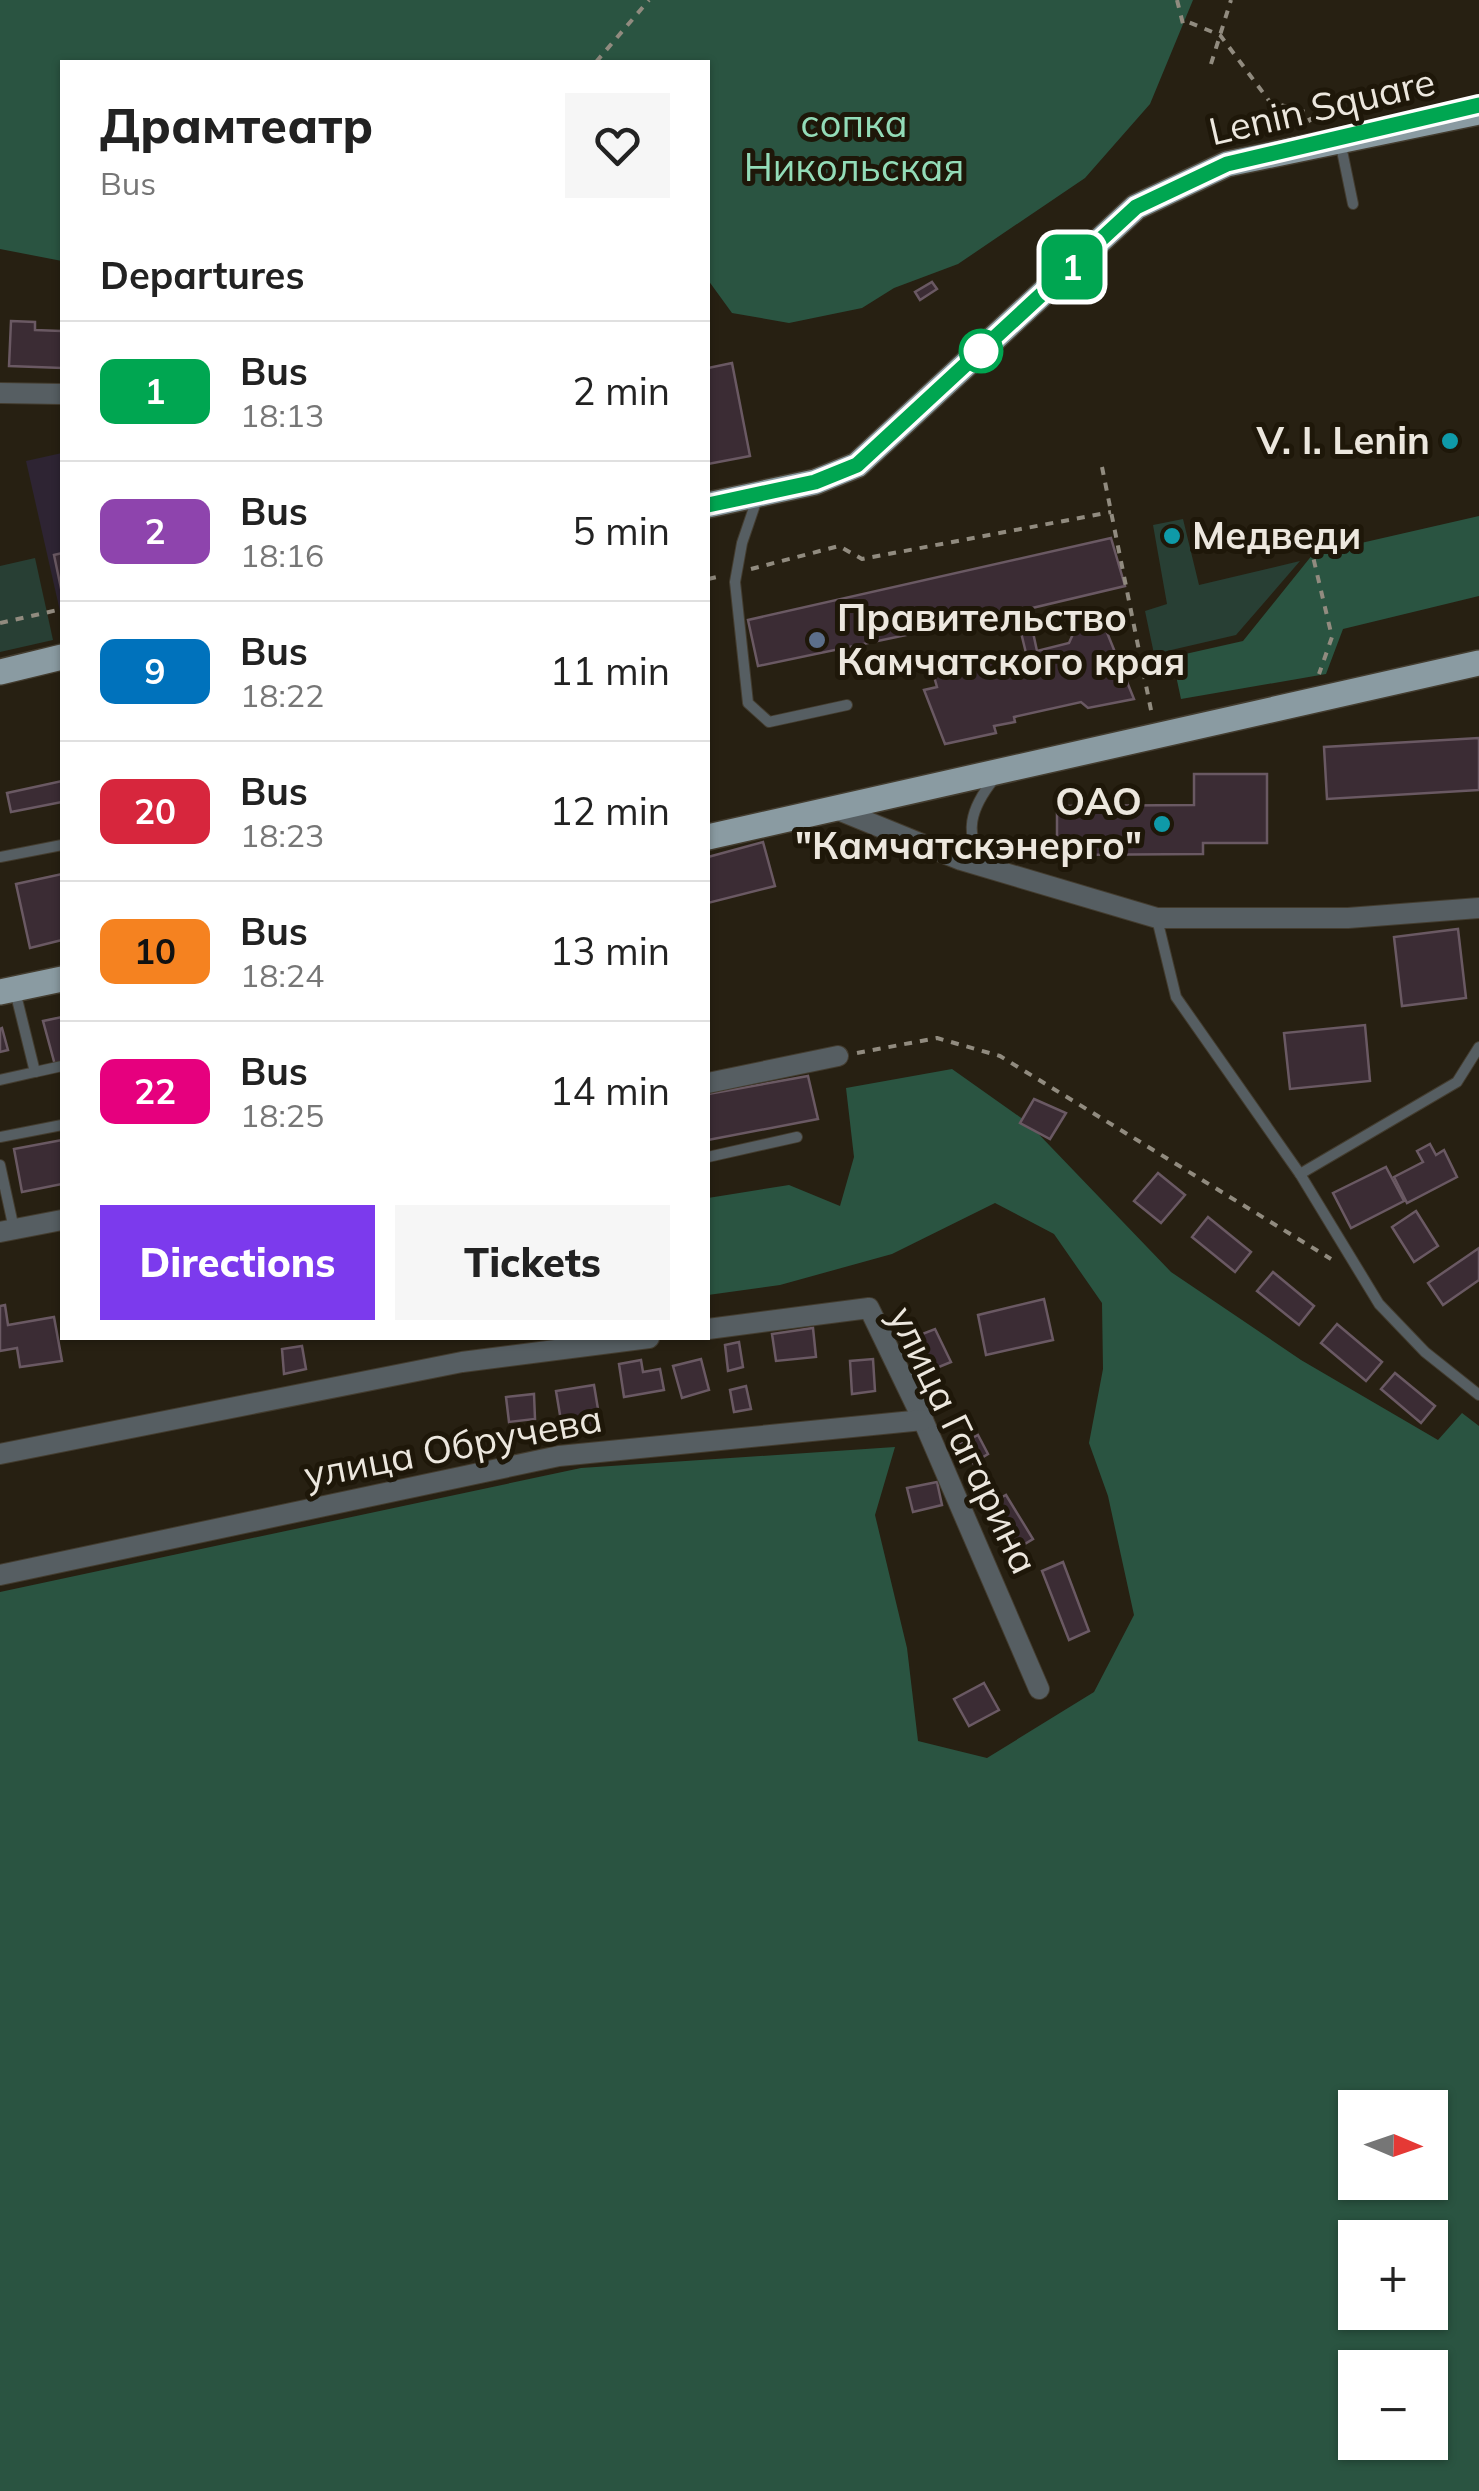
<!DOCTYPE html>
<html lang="en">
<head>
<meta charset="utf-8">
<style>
	body { margin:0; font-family:Mulish,sans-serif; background:#f6f6f6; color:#222; height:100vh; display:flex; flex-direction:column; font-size:38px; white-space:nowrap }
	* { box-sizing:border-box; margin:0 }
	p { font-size:32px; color:#767676 }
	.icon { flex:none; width:55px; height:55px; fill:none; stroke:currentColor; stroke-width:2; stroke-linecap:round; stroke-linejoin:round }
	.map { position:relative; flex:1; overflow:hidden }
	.side { position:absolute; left:60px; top:60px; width:650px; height:1280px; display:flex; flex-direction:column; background:#fff; border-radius:0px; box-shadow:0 2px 8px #0004 }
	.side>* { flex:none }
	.badge { padding:0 20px; border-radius:15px; font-size:35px; line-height:65px }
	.needle { width:65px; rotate:92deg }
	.buttons { position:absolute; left:1338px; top:2090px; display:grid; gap:20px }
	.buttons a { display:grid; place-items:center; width:110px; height:110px; border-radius:0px; background:#fff; box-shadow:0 2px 8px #0004; font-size:50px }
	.map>.badge { position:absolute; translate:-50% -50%; box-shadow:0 0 0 5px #fff }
	h2 { padding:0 40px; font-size:38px; line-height:90px }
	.round { display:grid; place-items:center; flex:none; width:105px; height:105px; border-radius:0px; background:#f6f6f6 }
	.overview { display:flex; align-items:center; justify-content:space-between; height:170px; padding:0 40px }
	h1 { font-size:48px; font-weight:800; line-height:75px }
	.primary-button { display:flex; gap:20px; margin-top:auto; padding:20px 40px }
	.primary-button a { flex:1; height:115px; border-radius:0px; background:#7c3aed; color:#fff; font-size:40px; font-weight:800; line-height:115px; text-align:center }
	.primary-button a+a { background:#f6f6f6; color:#222 }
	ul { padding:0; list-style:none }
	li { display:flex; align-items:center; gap:30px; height:140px; padding:0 40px; border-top:2px solid #e0e0e0 }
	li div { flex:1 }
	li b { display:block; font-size:38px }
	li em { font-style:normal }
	li .badge { min-width:110px; font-weight:700; text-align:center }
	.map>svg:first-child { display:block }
	.education { fill:#2e2433 }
	.green { fill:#283f34 }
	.forest { fill:#2a5441; fill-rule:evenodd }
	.building { fill:#3b2c34; stroke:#6a5963; stroke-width:2.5 }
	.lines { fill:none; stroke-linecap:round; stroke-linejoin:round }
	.lane-casing { stroke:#433c2f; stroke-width:12 }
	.street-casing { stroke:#433c2f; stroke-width:22 }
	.primary-casing { stroke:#433c2f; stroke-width:28 }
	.path { stroke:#918b7f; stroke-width:4; stroke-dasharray:8 8; stroke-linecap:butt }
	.lane { stroke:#565e62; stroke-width:10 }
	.street { stroke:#565e62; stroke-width:20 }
	.primary { stroke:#8a9ba2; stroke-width:25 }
	.line-casing { stroke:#fff; stroke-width:22 }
	.line { stroke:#00a651; stroke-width:15 }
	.stop-dot { fill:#fff; stroke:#00a651; stroke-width:5 }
	.culture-dot { fill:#0f9aa8; stroke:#1e1709; stroke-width:4 }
	.service-dot { fill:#5c6f8a; stroke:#1e1709; stroke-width:4 }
	.labels { text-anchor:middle; stroke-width:10; stroke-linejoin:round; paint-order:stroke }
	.street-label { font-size:38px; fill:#ece7de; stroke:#1e1709 }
	.park-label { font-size:38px; fill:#93dcb8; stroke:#1e1709 }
	.poi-label { font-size:38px; font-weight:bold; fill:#ece7de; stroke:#1e1709; text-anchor:end }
</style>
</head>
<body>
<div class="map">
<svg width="1479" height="2491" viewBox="0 0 1479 2491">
	<rect width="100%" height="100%" fill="#272012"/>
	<path class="education" d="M62 453V620L26 461Z"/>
	<g class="green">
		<path d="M1183 519 1199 585 1300 561 1236 635 1154 654 1145 611 1167 604 1153 525Z"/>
		<path d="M35 558 53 640 0 652V566Z"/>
	</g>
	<g class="forest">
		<path d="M0 0H1193L1150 104 1085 178 958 264 894 288 862 308 789 323 732 313 708 280V62H62V261L0 249Z"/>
		<path d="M1479 516V596L1343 629 1326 674 1181 699 1172 657 1243 641 1313 554Z"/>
		<path d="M952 1069 1027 1122 1171 1272 1301 1360 1438 1440 1462 1413 1479 1426V2491H0V1592L581 1468 895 1447 875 1515 907 1648 918 1741 987 1758 1094 1692 1134 1615 1108 1496 1089 1443 1103 1369 1102 1303 1054 1234 995 1203 892 1254 780 1285 708 1295V1198L789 1185 840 1206 854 1157 846 1088ZM1355 2108H1430V2182H1355ZM1355 2238H1430V2312H1355ZM1355 2368H1430V2442H1355Z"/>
	</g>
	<g class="building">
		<path d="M932 282 937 289 920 300 915 292Z"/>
		<path d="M11 321 35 322V330L61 331 62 322V368L9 366Z"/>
		<path d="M732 363 750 456 708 464V368Z"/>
		<path d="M1111 538 1125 586 1028 609 1037 651 1069 643 1073 634 1087 628 1106 630 1134 699 1088 708 1081 702 1014 717 1015 722 994 726 996 733 945 744 924 690 937 687 933 673 1026 653 1016 612 758 666 748 620Z"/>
		<path d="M62 553V593L54 555Z"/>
		<path d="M1479 738V790L1327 799 1324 747Z"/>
		<path d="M1194 774H1267V843H1203V854L1057 855V806L1194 805Z"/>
		<path d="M62 781V802L11 812 7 793Z"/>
		<path d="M763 842 775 886 708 903V857Z"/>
		<path d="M62 874V940L30 948 16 884Z"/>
		<path d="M1458 929 1466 998 1402 1006 1394 937Z"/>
		<path d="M62 1017V1064L55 1065 43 1021Z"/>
		<path d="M1365 1025 1370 1081 1290 1089 1284 1033Z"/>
		<path d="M2 1028 8 1050 0 1052V1029Z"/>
		<path d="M808 1076 818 1119 708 1140V1094Z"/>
		<path d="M1034 1099 1066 1113 1050 1139 1020 1123Z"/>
		<path d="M62 1140V1184L22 1192 14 1149Z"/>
		<path d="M1430 1144 1436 1155 1444 1150 1457 1177 1407 1203 1394 1177 1423 1162 1417 1151Z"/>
		<path d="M1386 1167 1404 1201 1351 1228 1333 1193Z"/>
		<path d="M1158 1173 1185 1195 1161 1223 1134 1201Z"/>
		<path d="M1416 1211 1438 1246 1414 1262 1392 1227Z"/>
		<path d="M1208 1217 1251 1252 1235 1272 1192 1237Z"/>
		<path d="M1479 1248V1280L1443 1305 1428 1283Z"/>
		<path d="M1273 1272 1314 1306 1299 1325 1257 1291Z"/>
		<path d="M1044 1299 1053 1340 986 1355 978 1315Z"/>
		<path d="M5 1305 8 1325 54 1317 62 1361 20 1367 17 1348 0 1351V1306Z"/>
		<path d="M1337 1324 1382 1362 1366 1381 1321 1343Z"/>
		<path d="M813 1328 816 1357 776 1361 772 1334Z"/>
		<path d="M935 1329 951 1362 922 1374 907 1340Z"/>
		<path d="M739 1342 743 1367 728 1371 725 1345Z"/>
		<path d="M302 1346 306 1369 284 1374 282 1349Z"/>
		<path d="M701 1359 709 1390 682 1398 673 1366Z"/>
		<path d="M873 1359 875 1391 852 1394 850 1361Z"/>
		<path d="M641 1360 643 1372 660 1369 664 1390 624 1397 619 1364Z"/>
		<path d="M1395 1373 1435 1406 1421 1423 1381 1389Z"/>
		<path d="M594 1385 601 1427 563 1433 556 1391Z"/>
		<path d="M746 1386 751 1409 734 1412 730 1390Z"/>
		<path d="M534 1394 535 1419 509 1422 506 1397Z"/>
		<path d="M978 1435 988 1454 973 1463 961 1444Z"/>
		<path d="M937 1482 942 1505 913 1512 907 1488Z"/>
		<path d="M1006 1495 1033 1539 1018 1548 991 1503Z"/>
		<path d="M1063 1562 1089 1631 1069 1640 1042 1571Z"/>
		<path d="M984 1683 999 1710 969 1726 954 1699Z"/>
	</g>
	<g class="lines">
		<g class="lane-casing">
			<g id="lane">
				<path d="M1340 141 1353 204"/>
				<path d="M758 496 742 543 735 582 748 703 769 722 847 705"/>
				<path d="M0 857 62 845"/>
				<path d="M991 863C958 838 973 805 994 779"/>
				<path d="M1157 919 1176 997 1300 1174 1379 1304 1425 1352 1479 1395"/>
				<path d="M35 1072 62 1066"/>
				<path d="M0 1080 35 1072 15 991"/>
				<path d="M0 1137 62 1125"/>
				<path d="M708 1157 797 1137"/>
				<path d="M0 1165 14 1229"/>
				<path d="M1300 1174 1457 1082 1479 1047"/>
			</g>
		</g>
		<g class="street-casing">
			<g id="street">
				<path d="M0 393 62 394"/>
				<path d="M836 809 961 860 1157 918H1348L1479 908"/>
				<path d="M708 1083 838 1056"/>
				<path d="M0 1232 62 1220"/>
				<path d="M708 1329 869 1308 923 1420 1039 1689"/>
				<path d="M0 1454 462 1362 649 1338"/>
				<path d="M0 1575 559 1456 923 1420"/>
			</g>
		</g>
		<g class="primary-casing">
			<g id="primary">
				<path d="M708 505 815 482 857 465 1136 207 1227 164 1479 112"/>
				<path d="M0 672 62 657"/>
				<path d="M708 837 1479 663"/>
				<path d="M0 992 62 979"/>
			</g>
		</g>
		<g class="path">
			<path d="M1177 0 1183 24 1188 22 1220 35 1270 102 1306 112 1311 122"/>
			<path d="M596 62 649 0"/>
			<path d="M1211 64 1231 0"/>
			<path d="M1102 467 1152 715"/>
			<path d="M1310 544 1332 637 1319 674"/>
			<path d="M751 569 839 546 862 559 1111 512"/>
			<path d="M708 579 722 576"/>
			<path d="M0 623 62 609"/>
			<path d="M857 1053 937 1038 1000 1056 1331 1259"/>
		</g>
		<use href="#lane" class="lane"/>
		<use href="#street" class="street"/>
		<use href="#primary" class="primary"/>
	</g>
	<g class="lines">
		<g class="line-casing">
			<path id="line" d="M708 505 815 482 857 465 1136 207 1227 164 1479 105"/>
		</g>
		<use href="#line" class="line"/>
	</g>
	<circle class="stop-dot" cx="981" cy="351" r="20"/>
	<g class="culture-dot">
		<circle cx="1450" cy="441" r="10"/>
		<circle cx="1172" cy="536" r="10"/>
		<circle cx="1162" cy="824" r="10"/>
	</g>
	<circle class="service-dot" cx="817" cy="640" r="10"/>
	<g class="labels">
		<g class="street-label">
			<text transform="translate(1322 107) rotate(-13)" y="13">Lenin Square</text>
			<text transform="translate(963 1440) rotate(64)" y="13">улица Гагарина</text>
			<text transform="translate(453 1447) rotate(-11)" y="13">улица Обручева</text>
		</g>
		<g class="park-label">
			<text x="854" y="137">сопка<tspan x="854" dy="44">Никольская</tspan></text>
		</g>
		<g class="poi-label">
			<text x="1430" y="454">V. I. Lenin</text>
			<text x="1192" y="549" text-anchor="start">Медведи</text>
			<text x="837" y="631" text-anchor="start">Правительство<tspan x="837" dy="44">Камчатского края</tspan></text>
			<text x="1142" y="815">ОАО<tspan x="1142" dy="44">"Камчатскэнерго"</tspan></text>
		</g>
	</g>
</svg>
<div class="buttons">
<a><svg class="needle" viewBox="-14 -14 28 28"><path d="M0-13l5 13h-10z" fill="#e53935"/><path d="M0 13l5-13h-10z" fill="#767676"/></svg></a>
<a>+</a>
<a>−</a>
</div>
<b class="badge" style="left:1072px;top:267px;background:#00a651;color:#fff">1</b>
<section class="side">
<div class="overview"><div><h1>Драмтеатр</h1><p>Bus</p></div><a class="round"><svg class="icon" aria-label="heart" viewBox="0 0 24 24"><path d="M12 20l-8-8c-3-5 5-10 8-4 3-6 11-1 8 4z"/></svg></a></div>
<h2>Departures</h2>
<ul>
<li><span class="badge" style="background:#00a651;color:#fff">1</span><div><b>Bus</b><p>18:13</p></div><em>2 min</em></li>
<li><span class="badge" style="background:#8e44ad;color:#fff">2</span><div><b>Bus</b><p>18:16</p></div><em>5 min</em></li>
<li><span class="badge" style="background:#0072bc;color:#fff">9</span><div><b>Bus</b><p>18:22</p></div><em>11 min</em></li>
<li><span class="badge" style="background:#d7263d;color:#fff">20</span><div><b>Bus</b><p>18:23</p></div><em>12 min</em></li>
<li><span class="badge" style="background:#f58220;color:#111">10</span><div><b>Bus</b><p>18:24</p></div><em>13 min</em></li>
<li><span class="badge" style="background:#e6007e;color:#fff">22</span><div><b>Bus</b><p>18:25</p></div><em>14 min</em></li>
</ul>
<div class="primary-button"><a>Directions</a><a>Tickets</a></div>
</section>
</div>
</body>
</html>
